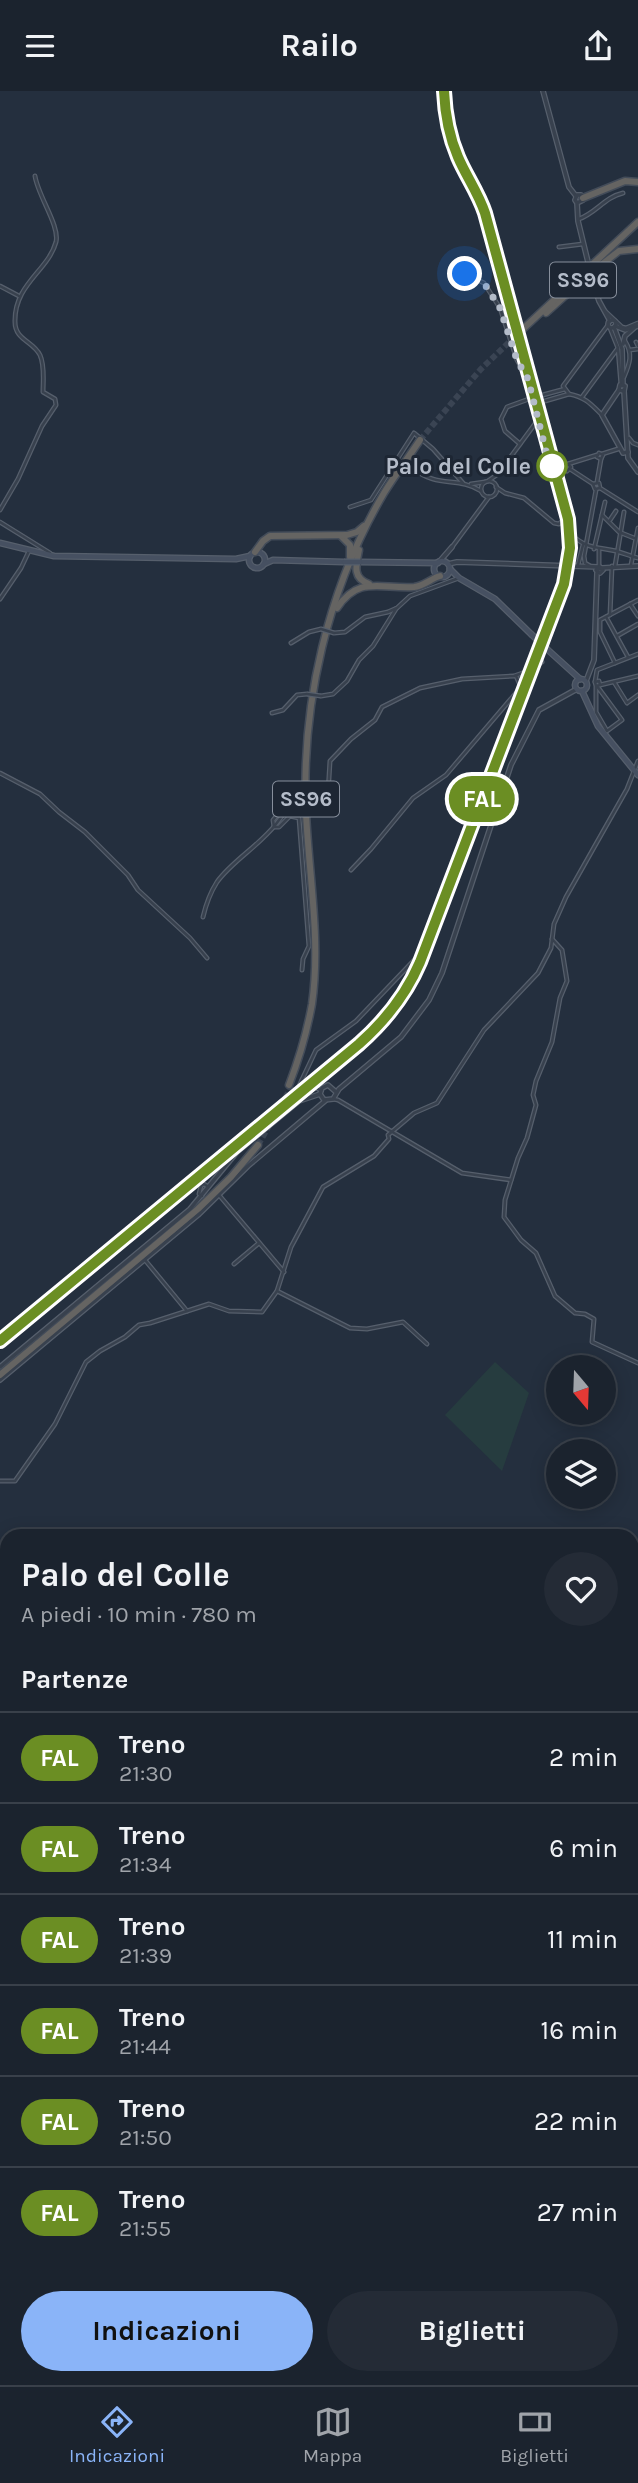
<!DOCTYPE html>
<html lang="it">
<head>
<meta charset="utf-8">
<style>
	body { margin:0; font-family:Karla,sans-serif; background:#242b36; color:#f1f3f6; height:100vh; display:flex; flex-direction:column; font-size:26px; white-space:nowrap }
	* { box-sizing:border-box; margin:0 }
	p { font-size:23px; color:#a0a4aa }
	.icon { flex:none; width:38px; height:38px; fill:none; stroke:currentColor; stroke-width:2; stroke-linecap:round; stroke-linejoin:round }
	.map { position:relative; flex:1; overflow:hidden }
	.side { position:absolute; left:0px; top:1438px; width:639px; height:856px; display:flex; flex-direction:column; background:#1b232e; border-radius:21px 21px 0 0; box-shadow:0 4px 18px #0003,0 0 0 2px #39404a }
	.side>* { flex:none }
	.badge { padding:0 14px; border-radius:23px; font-size:24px; line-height:46px }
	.needle { width:46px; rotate:161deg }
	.fabs { position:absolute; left:546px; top:1264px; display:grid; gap:14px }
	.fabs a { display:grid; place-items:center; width:70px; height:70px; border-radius:50%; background:#1b232e; box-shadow:0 4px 18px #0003,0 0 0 2px #39404a; font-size:35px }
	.you { position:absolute; width:35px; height:35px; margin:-18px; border:5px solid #fff; border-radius:50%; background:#1a73e8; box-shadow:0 0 0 10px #1a73e833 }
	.map>.badge { position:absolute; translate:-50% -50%; box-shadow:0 0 0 4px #fff }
	h2 { padding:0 21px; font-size:26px; line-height:63px }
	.round { display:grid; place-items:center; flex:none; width:74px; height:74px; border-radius:37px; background:#242b36 }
	.summary { display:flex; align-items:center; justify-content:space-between; height:119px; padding:0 21px }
	h1 { font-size:33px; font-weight:700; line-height:52px }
	.action { display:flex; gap:14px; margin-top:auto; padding:14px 21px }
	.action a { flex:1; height:80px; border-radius:42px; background:#8ab4f8; color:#111; font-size:28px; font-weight:700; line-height:80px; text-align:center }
	.action a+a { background:#242b36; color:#f1f3f6 }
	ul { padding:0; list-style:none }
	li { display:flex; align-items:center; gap:21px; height:91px; padding:0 21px; border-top:2px solid #39404a }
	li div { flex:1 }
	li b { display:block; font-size:26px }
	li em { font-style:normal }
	li .badge { min-width:77px; font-weight:700; text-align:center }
	header { display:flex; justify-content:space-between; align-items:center; height:91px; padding:0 21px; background:#1b232e; font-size:32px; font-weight:700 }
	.tab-bar { display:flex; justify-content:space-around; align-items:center; height:98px; border-top:2px solid #39404a; background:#1b232e; font-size:19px; color:#a0a4aa }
	.tab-bar a { display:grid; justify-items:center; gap:4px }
	.tab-bar .current { color:#8ab4f8 }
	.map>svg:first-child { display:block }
	.green { fill:#263c3f }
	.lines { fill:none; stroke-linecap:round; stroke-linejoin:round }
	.stream { stroke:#394c67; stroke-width:2 }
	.trunk-tunnel { stroke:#3a4453; stroke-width:6; stroke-dasharray:6 3; stroke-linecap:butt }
	.minor-casing { stroke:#565f6c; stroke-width:5 }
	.tertiary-casing { stroke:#565f6c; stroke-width:6 }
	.secondary-casing { stroke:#565f6c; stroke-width:7 }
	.primary-casing { stroke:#414a57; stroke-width:8 }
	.trunk-casing { stroke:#434c59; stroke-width:9 }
	.minor { stroke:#38414e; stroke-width:2.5 }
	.tertiary { stroke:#38414e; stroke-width:3.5 }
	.secondary { stroke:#465061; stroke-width:4.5 }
	.primary { stroke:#56606e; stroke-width:5 }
	.trunk { stroke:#656462; stroke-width:6 }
	.rail-casing { stroke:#5a6575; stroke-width:4.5 }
	.rail { stroke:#1d2633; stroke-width:2; stroke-dasharray:5; stroke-linecap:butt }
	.minor-bridge-casing { stroke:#565f6c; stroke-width:5; stroke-linecap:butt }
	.tertiary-bridge-casing { stroke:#565f6c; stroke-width:6; stroke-linecap:butt }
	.secondary-bridge-casing { stroke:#565f6c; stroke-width:7; stroke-linecap:butt }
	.minor-bridge { stroke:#38414e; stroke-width:2.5 }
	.tertiary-bridge { stroke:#38414e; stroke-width:3.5 }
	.secondary-bridge { stroke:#465061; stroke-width:4.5 }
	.line-casing { stroke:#fff; stroke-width:16 }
	.line { stroke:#6b8e23; stroke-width:10 }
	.walk { stroke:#b4bcc9; stroke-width:7; stroke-dasharray:0 12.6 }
	.stop-dot { fill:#fff; stroke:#6b8e23; stroke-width:3.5 }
	.labels { text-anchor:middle; stroke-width:6; stroke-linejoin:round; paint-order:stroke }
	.shield { fill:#1d2633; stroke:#878f9c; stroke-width:2 }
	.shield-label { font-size:21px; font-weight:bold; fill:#b4bcc9 }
	.stop-label { font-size:23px; font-weight:bold; fill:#b4bcc9; stroke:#1d2633; text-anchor:end }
</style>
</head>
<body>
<header><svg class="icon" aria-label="menu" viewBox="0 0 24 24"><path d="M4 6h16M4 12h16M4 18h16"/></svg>Railo<svg class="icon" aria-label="share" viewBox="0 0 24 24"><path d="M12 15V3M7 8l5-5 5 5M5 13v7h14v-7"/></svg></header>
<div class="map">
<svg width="638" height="2294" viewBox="0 0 638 2294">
	<rect width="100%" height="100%" fill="#242f3e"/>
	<g class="green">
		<path d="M495 1271 529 1302 502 1380 445 1324Z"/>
		<path d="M638 2205V2294H569L567 2287H632V2207Z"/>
	</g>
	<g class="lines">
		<g class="stream">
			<path d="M0 1733 7 1728"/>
			<path d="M632 2270 638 2266"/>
			<path d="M617 2294 618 2287"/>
		</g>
		<g class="trunk-tunnel">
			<path d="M420 349 481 278 524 237"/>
			<path d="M258 1054 292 995"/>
		</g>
		<g class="minor-casing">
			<g id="minor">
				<path d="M579 128C596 122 605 106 623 102"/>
				<path d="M559 156 583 153"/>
				<path d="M461 177 465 183 484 192 500 217 517 269 528 288 563 429 559 433 554 432 524 407 505 402 496 396"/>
				<path d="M0 195 19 205"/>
				<path d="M604 219 622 236 626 237 638 232"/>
				<path d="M610 237 618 257 621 294"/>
				<path d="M636 251 638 255"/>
				<path d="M630 259 638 258"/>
				<path d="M624 286C630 272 633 263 625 250"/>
				<path d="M539 305 565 298"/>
				<path d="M582 306 618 257"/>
				<path d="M545 310 569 303"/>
				<path d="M602 324C591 313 585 306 569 303L563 295 608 234"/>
				<path d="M629 347 633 352 638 354"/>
				<path d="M520 353 505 340 501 328 507 316 529 308"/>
				<path d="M599 362 603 364 601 368 597 366Z"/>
				<path d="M602 363 618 358"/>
				<path d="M568 373 597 364"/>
				<path d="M568 373 571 376 567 380 564 376Z"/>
				<path d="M413 377C438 398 457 385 481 400"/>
				<path d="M570 378 593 393"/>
				<path d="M488 390 498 383 537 330"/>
				<circle cx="489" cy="398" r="8"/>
				<path d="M597 391 601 368"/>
				<path d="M471 393 485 391"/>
				<path d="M600 397 599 392 593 393 595 398 600 397 638 421"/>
				<path d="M350 416 371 409 414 342 433 358 463 392"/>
				<path d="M0 419 18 388 42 335 56 314 55 308 43 301C43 290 45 275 40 264 33 250 15 249 15 231 14 193 48 180 56 151 60 135 38 105 35 85"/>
				<path d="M602 424 619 441 634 447"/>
				<path d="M564 426 568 445 566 474"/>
				<path d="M610 429 616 420"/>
				<path d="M0 431 50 462"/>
				<path d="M573 445C587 458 599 456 616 460 623 462 630 465 638 467"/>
				<path d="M452 456 489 406"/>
				<path d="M594 458 605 411"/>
				<path d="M578 474 583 454"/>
				<path d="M631 474 638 437"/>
				<path d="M590 475 585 472 584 465 596 399"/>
				<path d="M615 475 624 421"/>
				<path d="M599 476V458"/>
				<path d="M0 508 21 477 29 460"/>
				<path d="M630 513 638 525"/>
				<path d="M610 524 612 475"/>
				<path d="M606 526 628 566"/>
				<path d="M334 542 345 541 365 526 388 521 397 517 410 505 459 487"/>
				<path d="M617 545 638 533"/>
				<path d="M291 552 309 541 321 538"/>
				<path d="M615 572 600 541V529L638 509"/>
				<path d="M595 591 597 579 638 563"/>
				<path d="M614 591 627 612 638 604"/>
				<path d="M600 594 638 585"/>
				<path d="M596 595 595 591 599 590 600 594 596 595V621L607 640 622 629 597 595"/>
				<path d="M321 605 333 603 347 590 359 569 373 555 396 518"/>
				<path d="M272 622 283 619 297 604 307 603"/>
				<path d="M0 682 40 703 59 721 85 741 128 784 138 799 190 847 207 867"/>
				<path d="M295 697 292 706 273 729 274 736H279L290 725 299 727 309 855 303 868 302 879"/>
				<path d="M314 713 322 711 328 703 330 670 351 648 375 629 382 616 420 597 462 588 514 585 531 579 542 571"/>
				<path d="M351 779 371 758 413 707 446 684 521 596 516 585"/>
				<path d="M203 826C206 813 210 802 217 791 232 770 259 755 276 733 283 724 288 715 300 713"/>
				<path d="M552 848 562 859 567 890 560 907 552 951 536 990 533 1004 536 1014 527 1047 518 1067 505 1109 504 1126 521 1149 536 1162 555 1205 575 1222 585 1223 594 1228 592 1251 638 1272"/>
				<path d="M302 989 320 999"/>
				<path d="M333 1008 338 1009 462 1082 511 1089"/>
				<path d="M280 1013 298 997 316 959 356 930 420 863"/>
				<path d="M219 1104 284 1181"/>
				<path d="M202 1105 199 1103 201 1095 204 1093 207 1095"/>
				<path d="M145 1169 187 1220"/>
				<path d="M234 1173 259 1152"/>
				<path d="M277 1200 350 1237 367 1238 403 1231 427 1253"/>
				<path d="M0 1390H15L55 1333 86 1271 100 1260 125 1246 139 1234 150 1232 209 1213 229 1220 262 1221 277 1200 291 1156 323 1096 374 1065 389 1048 388 1044 414 1022 437 1012 484 939 538 882 551 857 554 833 566 806 627 698 638 670"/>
				<path d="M0 1594 7 1592"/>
				<path d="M632 1662H638"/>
				<path d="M0 1834 7 1830"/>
				<path d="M0 2212 7 2221"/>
				<path d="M0 2227 7 2228"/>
			</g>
		</g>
		<g class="tertiary-casing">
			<g id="tertiary">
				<path d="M543 0 569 96 576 105"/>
				<path d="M577 112 583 109 581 104H577L575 109 577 112 578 130 588 171"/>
				<path d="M592 188 599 210 610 230"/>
				<circle cx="612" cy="233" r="4"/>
				<path d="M615 235 625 239 638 235"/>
				<path d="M614 236 622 258 623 294"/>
				<path d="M623 253 625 245 634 237"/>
				<path d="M620 294 625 295 624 300 619 299Z"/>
				<path d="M619 299 602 324 623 362 628 361"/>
				<path d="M624 300 628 367 638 381"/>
				<path d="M439 471 452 456"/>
				<path d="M448 473 457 471 599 476"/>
				<path d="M600 476 603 479 600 482 596 479Z"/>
				<path d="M602 477 638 475"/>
				<path d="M586 590 594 569 597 482"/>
				<path d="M336 1001 328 994 322 997 320 1003 324 1009 333 1008 339 998 401 946 429 909 442 882 511 674 539 619 577 598"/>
				<path d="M0 1276 190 1118 237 1061 299 1010 320 1003"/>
				<path d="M0 1289 198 1124 248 1075 325 1010"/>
			</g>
		</g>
		<g class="secondary-casing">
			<g id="secondary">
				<path d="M0 452 54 465 236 468 250 465"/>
				<circle cx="257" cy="469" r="8"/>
				<circle cx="442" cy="478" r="8"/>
				<path d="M360 471 438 472"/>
				<path d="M264 473 273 469 344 471"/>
				<path d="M450 478 459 487 495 508 531 543"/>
				<path d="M548 559 580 588"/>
				<circle cx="581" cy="594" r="6"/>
				<path d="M582 600 598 635 638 684"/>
			</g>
		</g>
		<g class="primary-casing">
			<g id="primary">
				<path d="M632 2007H638"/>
				<path d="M0 2055H7"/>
			</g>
		</g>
		<g class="trunk-casing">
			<g id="trunk">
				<path d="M583 107 625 90 638 91"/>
				<path d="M587 185 619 160 638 158"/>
				<path d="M546 222 587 185"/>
				<path d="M524 237 638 131"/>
				<path d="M342 446 350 454V466"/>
				<path d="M359 459C356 474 352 487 369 493"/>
				<path d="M255 461 263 450 270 445 347 444 357 441 364 435"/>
				<path d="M337 517C359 484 380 498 414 496 424 495 430 488 440 485"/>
				<path d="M289 994C299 968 307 941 312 913 321 850 309 785 306 722 301 612 328 497 384 402 395 384 408 367 420 349"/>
				<path d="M0 1284 198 1118 231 1086 258 1054"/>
			</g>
		</g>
		<use href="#minor" class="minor"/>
		<use href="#tertiary" class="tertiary"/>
		<use href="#secondary" class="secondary"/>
		<use href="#primary" class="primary"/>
		<use href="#trunk" class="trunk"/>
		<g class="rail-casing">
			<path id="rail" d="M0 1250 359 953C385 930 406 904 420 871L562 497 570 457 568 428 485 122C478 101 466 85 458 66 448 45 445 23 444 0"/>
		</g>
		<use href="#rail" class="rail"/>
		<g class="minor-bridge-casing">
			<g id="minor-bridge">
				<path d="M529 308 539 305"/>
				<path d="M321 538 334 542"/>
				<path d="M307 603 321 605"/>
				<path d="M300 713H314"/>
			</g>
		</g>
		<g class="tertiary-bridge-casing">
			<path id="tertiary-bridge" d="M588 171 592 188"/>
		</g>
		<g class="secondary-bridge-casing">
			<g id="secondary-bridge">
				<path d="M344 471H360"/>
				<path d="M531 543 548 559"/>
			</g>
		</g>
		<use href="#minor-bridge" class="minor-bridge"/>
		<use href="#tertiary-bridge" class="tertiary-bridge"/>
		<use href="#secondary-bridge" class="secondary-bridge"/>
	</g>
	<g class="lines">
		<g class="line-casing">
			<path id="line" d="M0 1250 359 953C385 930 406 904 420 871L564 493 570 457 568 428 485 122C478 101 466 85 458 66 449 45 445 23 444 0"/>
		</g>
		<use href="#line" class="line"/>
		<path class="walk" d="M465 183 484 192 500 217 517 269 528 288 552 384V375"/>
	</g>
	<circle class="stop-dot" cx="552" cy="375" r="14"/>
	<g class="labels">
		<g class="shield">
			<rect x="550" y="171.5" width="66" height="35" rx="5"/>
			<rect x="273" y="690.5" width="66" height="35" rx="5"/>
		</g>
		<g class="shield-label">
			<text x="583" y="196">SS96</text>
			<text x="306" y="715">SS96</text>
		</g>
		<g class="stop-label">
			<text x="531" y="383">Palo del Colle</text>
		</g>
	</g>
</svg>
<div class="fabs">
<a><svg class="needle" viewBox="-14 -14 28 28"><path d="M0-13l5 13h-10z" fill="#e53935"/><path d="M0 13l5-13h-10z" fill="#a0a4aa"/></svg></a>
<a><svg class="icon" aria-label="layers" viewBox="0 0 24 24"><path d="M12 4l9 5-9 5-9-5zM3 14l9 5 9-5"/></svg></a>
</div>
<div class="you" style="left:465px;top:183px"></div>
<b class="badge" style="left:482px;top:708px;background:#6b8e23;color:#fff">FAL</b>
<section class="side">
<div class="summary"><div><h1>Palo del Colle</h1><p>A piedi · 10 min · 780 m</p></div><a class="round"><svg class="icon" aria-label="heart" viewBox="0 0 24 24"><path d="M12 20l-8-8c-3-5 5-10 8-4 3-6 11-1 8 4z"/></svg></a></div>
<h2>Partenze</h2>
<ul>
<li><span class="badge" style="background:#6b8e23;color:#fff">FAL</span><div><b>Treno</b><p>21:30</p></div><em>2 min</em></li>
<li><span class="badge" style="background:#6b8e23;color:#fff">FAL</span><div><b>Treno</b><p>21:34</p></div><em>6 min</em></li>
<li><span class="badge" style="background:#6b8e23;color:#fff">FAL</span><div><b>Treno</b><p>21:39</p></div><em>11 min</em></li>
<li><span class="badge" style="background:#6b8e23;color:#fff">FAL</span><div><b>Treno</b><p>21:44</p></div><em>16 min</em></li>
<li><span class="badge" style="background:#6b8e23;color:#fff">FAL</span><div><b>Treno</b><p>21:50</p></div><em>22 min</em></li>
<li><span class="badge" style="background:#6b8e23;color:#fff">FAL</span><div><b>Treno</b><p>21:55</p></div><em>27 min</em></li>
</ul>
<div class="action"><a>Indicazioni</a><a>Biglietti</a></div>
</section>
</div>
<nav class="tab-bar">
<a class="current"><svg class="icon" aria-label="directions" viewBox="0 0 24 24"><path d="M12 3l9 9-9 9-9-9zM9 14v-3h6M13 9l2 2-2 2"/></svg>Indicazioni</a>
<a><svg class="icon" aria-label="map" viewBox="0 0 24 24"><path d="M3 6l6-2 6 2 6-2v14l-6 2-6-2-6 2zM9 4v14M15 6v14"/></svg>Mappa</a>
<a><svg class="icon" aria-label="tickets" viewBox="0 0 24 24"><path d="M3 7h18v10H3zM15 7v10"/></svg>Biglietti</a>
</nav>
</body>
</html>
